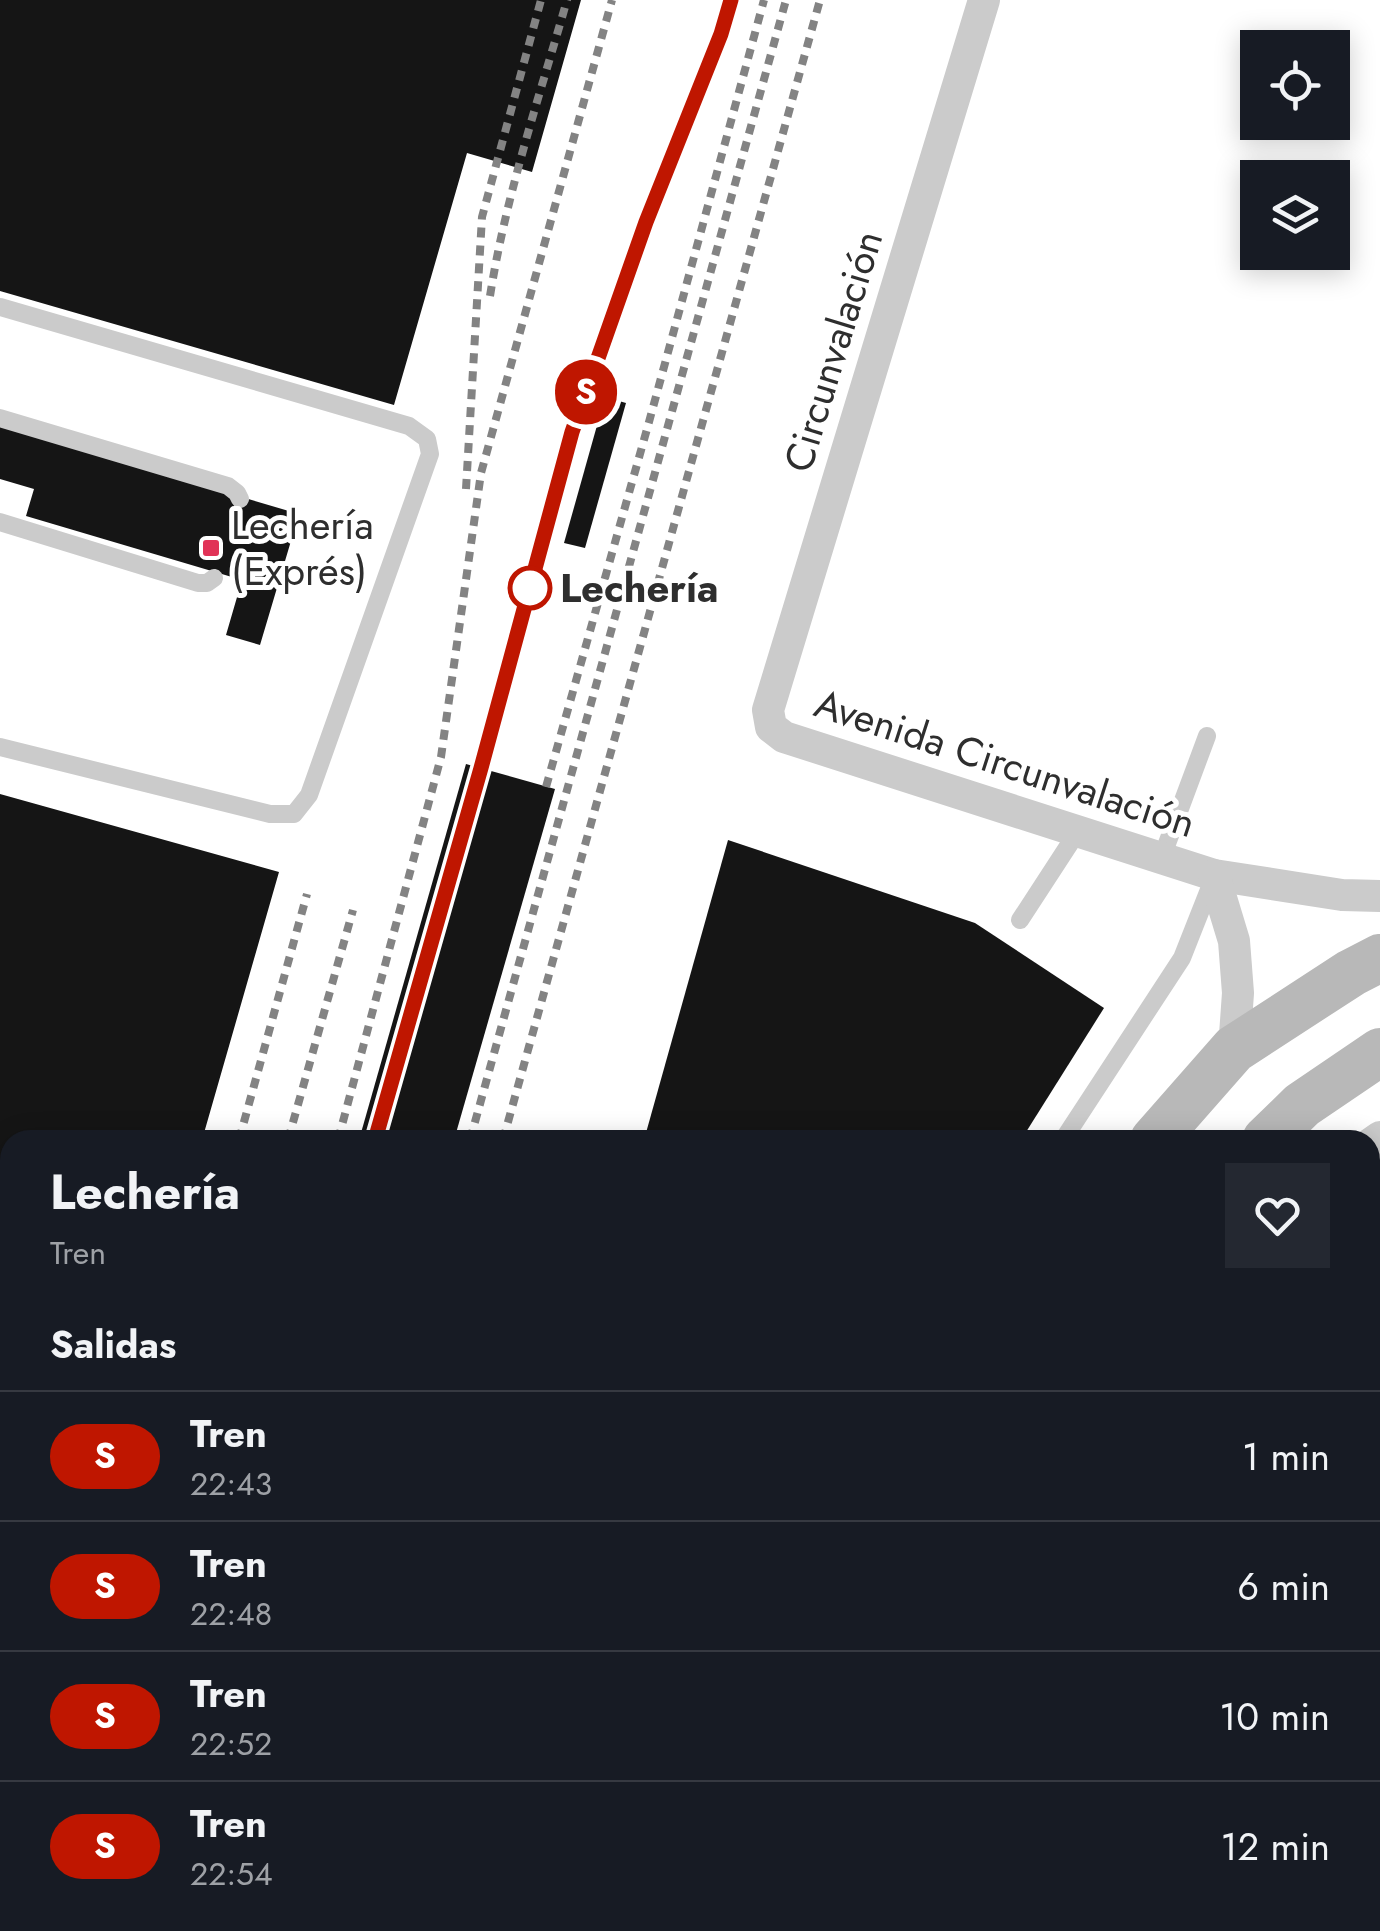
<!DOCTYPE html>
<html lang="es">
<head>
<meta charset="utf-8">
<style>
	body { margin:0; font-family:Jost,sans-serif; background:#242831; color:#f1f3f6; height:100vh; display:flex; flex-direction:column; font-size:38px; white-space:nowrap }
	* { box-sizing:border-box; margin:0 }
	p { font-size:32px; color:#9ea1a6 }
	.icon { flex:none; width:55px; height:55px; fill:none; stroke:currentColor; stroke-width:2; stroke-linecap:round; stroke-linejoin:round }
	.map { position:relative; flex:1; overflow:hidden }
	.drawer { position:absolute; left:0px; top:1130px; width:1380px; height:802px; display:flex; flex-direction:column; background:#171b24; border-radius:30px 30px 0 0; box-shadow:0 5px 25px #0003 }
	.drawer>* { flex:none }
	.badge { padding:0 20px; border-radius:32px; font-size:35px; line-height:65px }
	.controls { position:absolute; left:1240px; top:30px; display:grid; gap:20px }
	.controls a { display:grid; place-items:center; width:110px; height:110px; border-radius:0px; background:#171b24; box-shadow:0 5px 25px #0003; font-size:50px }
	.map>.badge { position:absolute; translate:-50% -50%; box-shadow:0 0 0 5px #fff }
	h2 { padding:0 50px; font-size:38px; line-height:90px }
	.round { display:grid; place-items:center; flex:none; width:105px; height:105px; border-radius:0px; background:#242831 }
	.overview { display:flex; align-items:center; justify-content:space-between; height:170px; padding:0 50px }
	h1 { font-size:48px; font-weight:700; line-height:75px }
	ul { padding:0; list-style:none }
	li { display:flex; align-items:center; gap:30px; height:130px; padding:0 50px; border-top:2px solid #363941 }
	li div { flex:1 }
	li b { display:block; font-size:38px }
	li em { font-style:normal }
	li .badge { min-width:110px; font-weight:700; text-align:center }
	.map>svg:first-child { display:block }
	.building { fill:#151515 }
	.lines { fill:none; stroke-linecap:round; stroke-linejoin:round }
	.service { stroke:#cbcbcb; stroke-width:18 }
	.minor { stroke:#cbcbcb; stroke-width:32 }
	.secondary { stroke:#b8b8b8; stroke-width:48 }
	.rail { stroke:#838383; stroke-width:8; stroke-dasharray:10 8; stroke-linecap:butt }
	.line-casing { stroke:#fff; stroke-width:22 }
	.line { stroke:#bf1600; stroke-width:15 }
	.poi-dot { fill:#e13357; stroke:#fff; stroke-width:4 }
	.stop-dot { fill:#fff; stroke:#bf1600; stroke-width:5 }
	.labels { text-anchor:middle; stroke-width:10; stroke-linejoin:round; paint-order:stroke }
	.street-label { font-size:40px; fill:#2e2e2e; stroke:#fff }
	.poi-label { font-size:40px; fill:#2e2e2e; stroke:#fff; text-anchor:start }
	.stop-label { font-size:40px; font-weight:bold; fill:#2e2e2e; stroke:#fff; text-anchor:start }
</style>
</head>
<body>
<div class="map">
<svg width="1380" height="1931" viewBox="0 0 1380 1931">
	<rect width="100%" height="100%" fill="#fff"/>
	<g class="building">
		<path d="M0 0H581L532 172 467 153 394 405 0 291Z"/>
		<path d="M605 397 626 403 585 548 564 543Z"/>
		<path d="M0 426 299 514 260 645 226 635 242 580 26 516 34 489 0 479Z"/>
		<path d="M466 764 555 789 454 1140H359Z"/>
		<path d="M0 794 279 872 202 1140H10V1653L0 1650Z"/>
		<path d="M728 840 975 923 1104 1008 1021 1140H644Z"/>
	</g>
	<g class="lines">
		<g class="service">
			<path d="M0 307 409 426 427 439 430 454 309 795 294 814H270L0 747"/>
			<path d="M0 418 228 486 237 493 240 499"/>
			<path d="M0 522 198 583H207L214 578"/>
			<path d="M1162 857 1207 736"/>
			<path d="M1020 920 1078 831"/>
			<path d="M1063 1140 1182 958 1212 882"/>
			<path d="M538 1931 542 1922"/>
		</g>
		<g class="minor">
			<path d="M984 0 768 710 771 727 784 737 1214 875 1342 895 1380 896"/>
			<path d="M1214 875 1234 941 1238 993 1234 1049"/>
			<path d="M1370 1144 1380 1137"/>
			<path d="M1370 1777 1380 1723"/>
			<path d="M836 1931 840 1922"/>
			<path d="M1051 1931 1052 1922"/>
			<path d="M1342 1931 1343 1922"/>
		</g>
		<g class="secondary">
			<path d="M1154 1140 1234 1049 1351 973 1380 958"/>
			<path d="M1266 1140 1302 1105 1380 1052"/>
			<path d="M639 1931 645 1922"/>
			<path d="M746 1931 751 1922"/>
		</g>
		<g class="rail">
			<path d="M490 296C506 195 539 98 567 0"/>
			<path d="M466 489 482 217 541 0"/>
			<path d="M481 768 572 432 646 221 721 34 731 0"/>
			<path d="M546 787 649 422 764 0"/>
			<path d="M239 1140 307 894"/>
			<path d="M288 1140 353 910"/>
			<path d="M338 1140 441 757 481 473 612 0"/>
			<path d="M470 1140 786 0"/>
			<path d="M503 1140 820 0"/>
			<path d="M21 1931 23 1922"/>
			<path d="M64 1931 66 1922"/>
			<path d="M125 1931 127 1922"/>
			<path d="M150 1931 152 1922"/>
			<path d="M218 1931 220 1922"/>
			<path d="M246 1931 248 1922"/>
			<path d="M277 1931 279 1922"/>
		</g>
	</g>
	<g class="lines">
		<g class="line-casing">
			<path id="line" d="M375 1140 481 768 572 432 646 222 721 34 731 0"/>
		</g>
		<use href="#line" class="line"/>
	</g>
	<rect class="poi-dot" x="201" y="538" width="20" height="20" rx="5"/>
	<circle class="stop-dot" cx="530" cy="588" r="20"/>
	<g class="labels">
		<g class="street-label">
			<text transform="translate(833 351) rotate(-73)" y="14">Circunvalación</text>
			<text transform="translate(1005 763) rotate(18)" y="14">Avenida Circunvalación</text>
		</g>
		<g class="poi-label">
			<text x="231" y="539">Lechería<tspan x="231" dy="46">(Exprés)</tspan></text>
		</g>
		<g class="stop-label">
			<text x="560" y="602">Lechería</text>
		</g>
	</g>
</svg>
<div class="controls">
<a><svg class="icon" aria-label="locate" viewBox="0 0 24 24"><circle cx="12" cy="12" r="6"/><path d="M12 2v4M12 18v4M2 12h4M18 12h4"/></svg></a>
<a><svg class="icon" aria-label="layers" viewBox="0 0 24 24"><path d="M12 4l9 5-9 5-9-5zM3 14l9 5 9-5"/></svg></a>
</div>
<b class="badge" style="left:586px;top:392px;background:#bf1600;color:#fff">S</b>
<section class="drawer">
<div class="overview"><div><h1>Lechería</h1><p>Tren</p></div><a class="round"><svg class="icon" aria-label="heart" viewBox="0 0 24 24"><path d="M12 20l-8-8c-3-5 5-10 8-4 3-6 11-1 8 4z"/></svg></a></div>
<h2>Salidas</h2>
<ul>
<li><span class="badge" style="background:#bf1600;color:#fff">S</span><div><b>Tren</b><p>22:43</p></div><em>1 min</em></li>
<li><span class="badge" style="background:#bf1600;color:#fff">S</span><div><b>Tren</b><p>22:48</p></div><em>6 min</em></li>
<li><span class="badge" style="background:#bf1600;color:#fff">S</span><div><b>Tren</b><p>22:52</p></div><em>10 min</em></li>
<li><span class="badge" style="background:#bf1600;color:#fff">S</span><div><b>Tren</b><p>22:54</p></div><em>12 min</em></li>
</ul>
</section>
</div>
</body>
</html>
